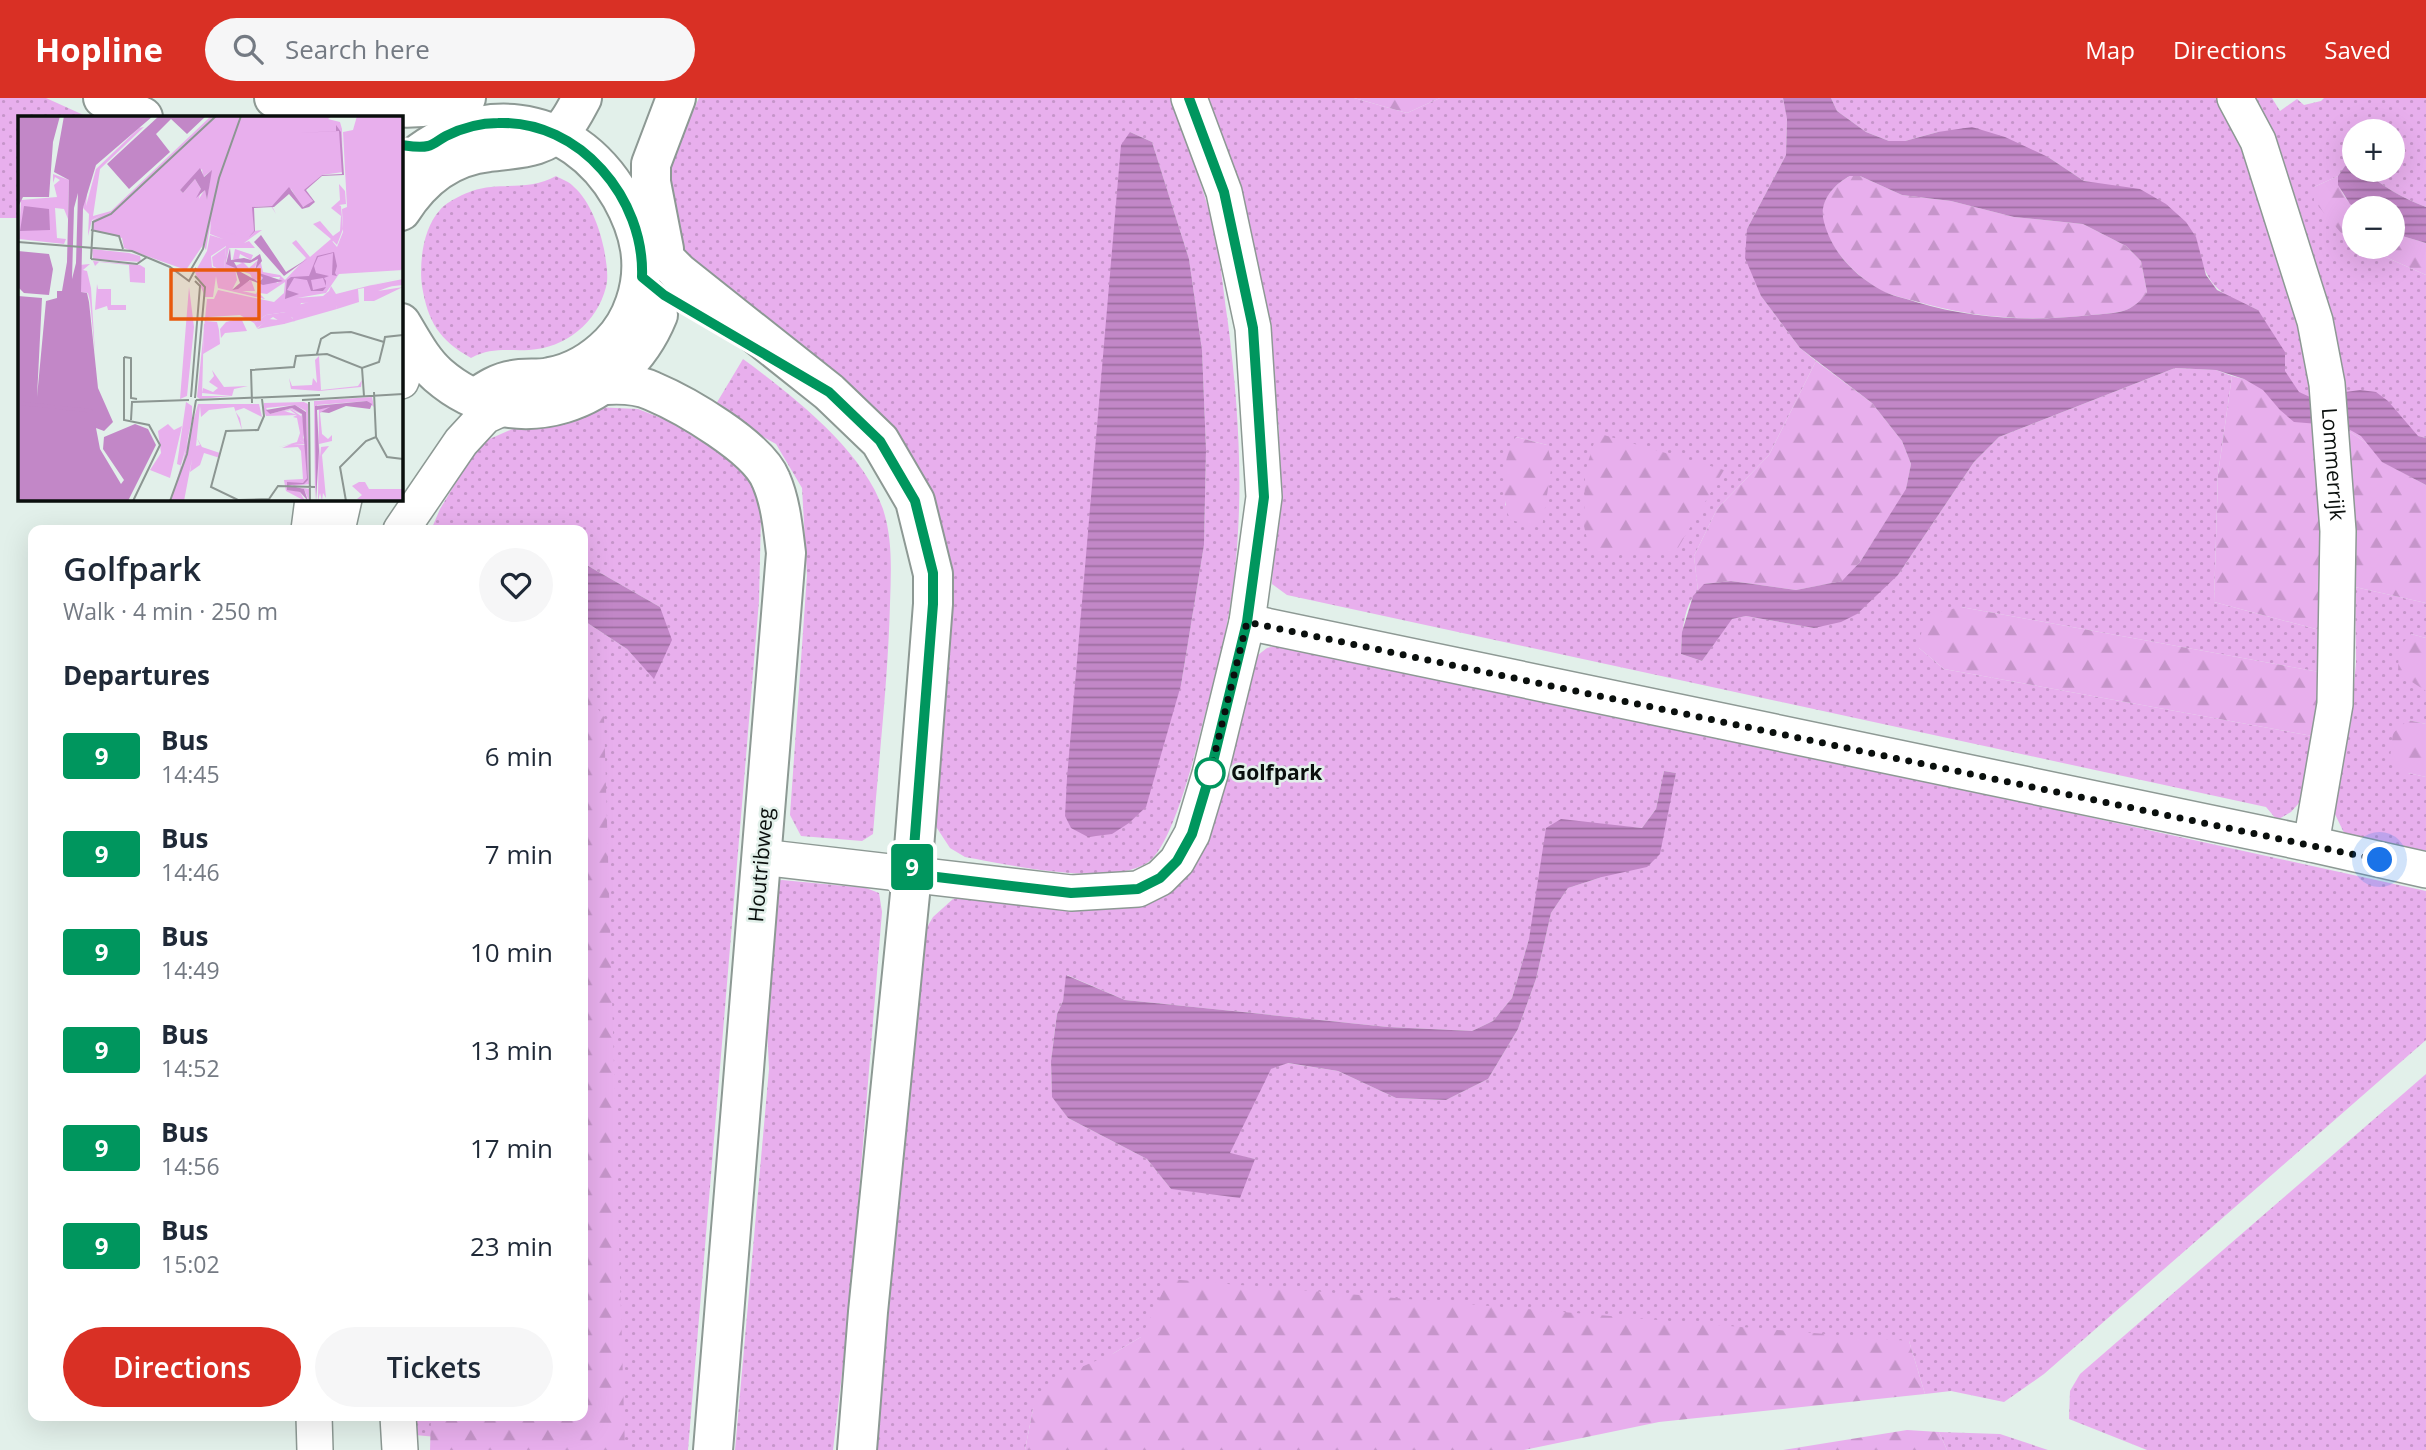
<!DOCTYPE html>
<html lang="en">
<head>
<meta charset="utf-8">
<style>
	body { margin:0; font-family:"Open Sans",sans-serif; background:#f6f6f7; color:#1f2937; height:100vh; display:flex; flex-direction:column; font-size:26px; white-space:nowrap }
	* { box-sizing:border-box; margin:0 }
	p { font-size:23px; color:#747a83 }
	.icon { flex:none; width:38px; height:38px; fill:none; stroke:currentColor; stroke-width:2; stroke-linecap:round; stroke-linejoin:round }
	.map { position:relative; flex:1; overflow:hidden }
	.drawer { position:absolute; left:28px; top:427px; width:560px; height:896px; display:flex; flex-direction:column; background:#fff; border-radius:14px; box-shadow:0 7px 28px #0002 }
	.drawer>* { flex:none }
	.badge { padding:0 14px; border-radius:5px; font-size:24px; line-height:46px }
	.fabs { position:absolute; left:2342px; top:21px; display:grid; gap:14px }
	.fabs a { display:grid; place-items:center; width:63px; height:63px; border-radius:50%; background:#fff; box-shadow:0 7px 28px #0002; font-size:35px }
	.you { position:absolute; width:35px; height:35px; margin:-18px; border:5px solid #fff; border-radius:50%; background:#1a73e8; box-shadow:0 0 0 10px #1a73e833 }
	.map>.badge { position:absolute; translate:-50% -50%; box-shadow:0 0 0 4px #fff }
	h2 { padding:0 35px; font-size:26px; line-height:63px }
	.round { display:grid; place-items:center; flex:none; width:74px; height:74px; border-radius:37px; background:#f6f6f7 }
	.headline { display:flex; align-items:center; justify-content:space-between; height:119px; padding:0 35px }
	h1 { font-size:33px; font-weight:600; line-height:52px }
	.primary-button { display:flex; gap:14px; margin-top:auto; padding:14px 35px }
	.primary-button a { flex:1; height:80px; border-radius:42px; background:#d93025; color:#fff; font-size:28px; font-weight:600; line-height:80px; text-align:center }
	.primary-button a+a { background:#f6f6f7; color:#1f2937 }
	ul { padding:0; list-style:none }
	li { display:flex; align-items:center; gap:21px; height:98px; padding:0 35px }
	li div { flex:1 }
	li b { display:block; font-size:26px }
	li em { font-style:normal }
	li .badge { min-width:77px; font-weight:700; text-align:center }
	header { display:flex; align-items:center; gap:42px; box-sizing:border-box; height:98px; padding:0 35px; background:#d93025; color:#fff }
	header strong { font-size:33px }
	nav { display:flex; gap:38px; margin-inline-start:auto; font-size:24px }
	.search { width:490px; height:63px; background:#f6f6f7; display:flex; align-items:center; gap:18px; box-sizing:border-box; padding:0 24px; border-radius:38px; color:#747a83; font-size:26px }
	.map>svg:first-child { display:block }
	.grass { fill:url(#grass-dots); fill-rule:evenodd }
	.forest { fill:url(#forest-firs) }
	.water { fill:url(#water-rules); fill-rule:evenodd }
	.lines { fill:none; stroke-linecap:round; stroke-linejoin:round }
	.minor-casing { stroke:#8d9994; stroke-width:38 }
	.secondary-casing { stroke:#8d9994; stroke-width:42 }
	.primary-casing { stroke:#8d9994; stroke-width:42 }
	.minor { stroke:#fff; stroke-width:35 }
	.secondary { stroke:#fff; stroke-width:38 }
	.primary { stroke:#fff; stroke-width:38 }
	.line-casing { stroke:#fff; stroke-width:16 }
	.line { stroke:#00965e; stroke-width:10 }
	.walk { stroke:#0a0f0d; stroke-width:7; stroke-dasharray:0 12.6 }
	.stop-dot { fill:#fff; stroke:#00965e; stroke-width:3.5 }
	.labels { text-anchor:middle; stroke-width:5; stroke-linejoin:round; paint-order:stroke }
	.street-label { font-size:21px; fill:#0a0f0d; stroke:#e2f0ea }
	.stop-label { font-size:21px; font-weight:bold; fill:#0a0f0d; stroke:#e2f0ea; text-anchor:start }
	.inset-river { fill:none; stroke:#c287c7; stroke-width:3.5 }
	.inset-road { fill:none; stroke:#8c9692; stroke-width:2 }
	.view { fill:#e8590c; fill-opacity:0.15; stroke:#e8590c; stroke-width:3.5 }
	.inset-edge { fill:none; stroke:#0a0f0d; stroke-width:3.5 }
</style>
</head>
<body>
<header>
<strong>Hopline</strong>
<div class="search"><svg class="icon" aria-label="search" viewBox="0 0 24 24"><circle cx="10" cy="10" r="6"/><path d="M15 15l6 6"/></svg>Search here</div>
<nav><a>Map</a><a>Directions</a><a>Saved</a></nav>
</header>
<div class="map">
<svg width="2426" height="1352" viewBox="0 0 2426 1352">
	<defs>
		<pattern id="grass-dots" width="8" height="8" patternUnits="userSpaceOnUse" patternTransform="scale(1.75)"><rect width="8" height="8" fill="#e8afed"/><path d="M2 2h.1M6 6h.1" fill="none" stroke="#c695ca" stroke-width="1.8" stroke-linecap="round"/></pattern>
		<pattern id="forest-firs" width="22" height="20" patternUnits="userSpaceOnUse" patternTransform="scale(1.75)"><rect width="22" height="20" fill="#e8afed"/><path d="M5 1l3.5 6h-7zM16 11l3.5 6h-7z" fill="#c695ca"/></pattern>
		<pattern id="water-rules" width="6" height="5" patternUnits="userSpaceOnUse" patternTransform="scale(1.75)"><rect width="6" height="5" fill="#c287c7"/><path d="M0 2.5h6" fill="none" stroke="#9c6da0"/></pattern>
	</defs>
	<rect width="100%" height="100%" fill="#e2f0ea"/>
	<g class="grass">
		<path d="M0 0H46L88 19H19V120H0Z"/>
		<path d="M699 0H1171C1185 43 1203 87 1214 131 1221 162 1223 194 1228 225 1241 328 1246 429 1226 531 1218 569 1207 607 1198 644 1191 671 1170 751 1147 765 1108 789 1010 767 965 759L950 750 931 721 935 410 909 354 863 298 695 173 677 145 670 120V64ZM1130 34 1152 44 1189 161 1202 252 1206 351 1204 447 1181 587Z"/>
		<path d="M1200 0H1354L1407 15 1440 0H1783L1787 20 1786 57 1747 131 1761 198 1800 250 1816 263 1769 357 1717 411 1694 458 1698 493C1683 507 1682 537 1681 556L1702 563 1731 521 1746 518 1814 530 1898 477 1974 364 1999 339 2175 270 2216 272 2232 278 2218 376 2214 504 2327 534 2325 575 1961 509 1919 550 1944 571 2318 639 2299 705 2291 714 2277 722 2266 709 1287 497 1272 486 1279 333 1269 240ZM1516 339 1547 347 1505 408Z"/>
		<path d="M1831 0H2216L2262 93 2294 197 2318 318 2274 290 2258 212C2226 197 2212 196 2200 159L2107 88 2084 83 2048 59 1938 34 1905 43H1889L1866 34 1837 13Z"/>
		<path d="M2247 0H2272L2280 13 2297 1 2304 7 2321 3 2324 0H2426V109C2402 100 2383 89 2364 72H2392V33H2354V67L2345 68 2338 78 2314 89 2347 142 2354 144V149H2363L2426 177V340L2418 338 2374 350 2347 332Z"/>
		<path d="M556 78C561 81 570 84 574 89 590 103 600 131 604 151 606 163 609 178 606 189 597 225 565 250 529 252 506 253 492 249 471 260 439 242 428 224 422 188 419 165 423 130 440 112 445 105 463 96 472 93 500 83 528 94 556 78Z"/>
		<path d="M743 261C792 297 863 352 883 411 893 442 891 474 890 506 888 583 879 659 873 736L862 743 801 738 790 717 807 477 802 390 776 346 713 311Z"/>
		<path d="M594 309 638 311 694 333 729 356 753 386 761 416 759 503 688 1352H579L415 1337V1318H583V522L627 551 654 580 660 509 583 465V432H431L440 411 476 351 485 343 517 329Z"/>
		<path d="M2355 489 2426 505V540L2411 536 2426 593V626L2408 622V675L2426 679V755L2345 737 2333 712 2336 689 2350 629 2356 565Z"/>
		<path d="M1282 546 1307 547 2426 793V942L2044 1276 2004 1304 1951 1293 1925 1296 1909 1243 1141 1239 1114 1255 1033 1311 1025 1352H877L920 841 933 819 953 801 1194 765 1220 706 1258 557 1267 550ZM1664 673 1676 675 1667 714 1602 779 1568 790 1551 815 1536 881 1518 931 1488 981 1446 1002 1396 1000 1338 973 1287 965 1270 971 1229 1056 1255 1061 1171 1091 1147 1061 1068 1020 1052 998 1051 963 1057 916 1063 903 1067 877 1125 902 1388 929 1472 933 1493 923 1512 900 1529 841 1604 727 1642 730 1656 711Z"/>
		<path d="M782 782 866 790 879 795 882 814 849 1216 833 1352H735L769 971 762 822 767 785Z"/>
		<path d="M2426 976V1352H2147L2069 1321 2070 1293 2080 1276Z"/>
		<path d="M1939 1334 2000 1336 2048 1352H1947Z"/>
	</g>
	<g class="forest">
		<path d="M1354 0H1440L1407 15Z"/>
		<path d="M1850 78H1860L1902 97 1951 103 2014 119 2083 126 2126 148 2141 163 2147 194C2142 203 2133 210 2123 213 2113 216 2101 216 2091 217 2028 224 1971 220 1911 202 1901 199 1889 197 1880 192 1854 176 1832 154 1823 124 1818 104 1834 86 1850 78Z"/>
		<path d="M2338 78C2338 91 2346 103 2356 110H2354V144L2347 142 2314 103V89Z"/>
		<path d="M2392 135 2426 145V177L2363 149H2392Z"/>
		<path d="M1816 263 1872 305 1902 343 1911 366 1906 392 1860 464 1843 483 1796 492 1731 483 1705 486 1698 493 1694 458 1717 411 1769 357Z"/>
		<path d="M2232 278 2244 281 2318 318 2327 534 2214 504 2218 376Z"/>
		<path d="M2347 332 2374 350 2383 364 2426 387V505L2355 489 2354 427Z"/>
		<path d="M1597 335 1724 372 1675 455 1590 454 1584 428 1585 374Z"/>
		<path d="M1516 339 1547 347 1552 365 1542 429 1510 422C1501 397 1501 361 1516 339Z"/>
		<path d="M1961 509 2325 575 2318 639 1944 571 1919 550 1924 517Z"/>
		<path d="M2411 536 2426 540V593L2398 575 2399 549Z"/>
		<path d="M583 591 604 619 625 1352H430L431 1318H583Z"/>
		<path d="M2408 622 2426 626V679L2408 675 2390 660 2393 635Z"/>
		<path d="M1169 1181 1909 1243 1925 1296 1659 1324 1524 1352H1025L1033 1311 1051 1282 1114 1255 1141 1239Z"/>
		<path d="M1907 1332 1939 1334 1947 1352H1783Z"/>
	</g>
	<g class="water">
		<path d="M1783 0H1831L1837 13 1866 34 1889 43H1905L1938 34 1972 29 2005 39 2048 59 2084 83 2140 91 2166 106 2186 124 2196 139 2206 177 2217 192 2258 212 2285 254V273L2299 294 2310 299 2360 292 2376 294 2388 303 2418 338 2426 340V387L2382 364 2361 338 2343 328 2294 324 2280 312 2263 292 2244 281 2216 272 2175 270 1999 339 1974 364 1898 477 1857 516 1841 524 1814 530 1746 518 1732 521 1702 563 1681 556 1682 534 1693 498 1704 486 1731 483 1796 492 1842 483 1860 464 1906 391 1911 366 1902 343 1872 305 1800 250 1761 198 1745 160 1747 131 1786 57 1787 21ZM1850 78H1860L1902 97 1951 103 2014 119 2083 126 2126 148 2141 163 2147 194C2142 202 2133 210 2123 213 2113 216 2101 216 2091 217 2032 224 1973 221 1916 204 1905 200 1891 198 1881 192 1854 177 1832 154 1824 124 1818 104 1834 86 1850 78Z"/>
		<path d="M1130 34 1152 44 1189 161 1202 252 1206 351 1204 447 1181 587 1146 709 1129 725 1112 736 1088 739 1071 730 1065 718 1067 680 1121 47Z"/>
		<path d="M2353 67 2354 72H2364C2383 89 2402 100 2426 109V145L2392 135V110H2356L2350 106 2338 87V78L2345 68Z"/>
		<path d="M583 465 660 509 672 542 654 581 627 551 583 522Z"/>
		<path d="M1664 673 1676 675 1660 756 1647 769 1602 779 1568 790 1551 815 1536 881 1518 931 1488 981 1446 1002 1396 1000 1338 973 1288 965 1271 971 1230 1055 1255 1061 1240 1100 1171 1091 1147 1061 1068 1020 1052 999 1051 963 1057 916 1063 903 1066 877 1125 902 1388 929 1472 933 1493 923 1512 900 1529 841 1546 730 1561 721 1642 730 1656 711Z"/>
	</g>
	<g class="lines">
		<g class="minor-casing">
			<g id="minor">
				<path id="s1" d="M2235 0 2258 43 2315 223 2327 286 2338 433 2335 606 2311 746 2426 772"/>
				<path d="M401 283 409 260 410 239"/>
				<path d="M309 432 313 401"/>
				<path d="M337 432 344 401"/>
				<path d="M401 432 461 344 485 318 507 308"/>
				<path d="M1247 524 2311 746"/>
				<path d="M761 759 1071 795 1138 791 1160 780 1177 763 1192 736 1210 676 1247 524 1264 399 1253 230 1224 94 1189 0"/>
				<path d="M314 1318 315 1352"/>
				<path d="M398 1318 400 1352"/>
			</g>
		</g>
		<g class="secondary-casing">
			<g id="secondary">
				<path d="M666 162 679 175 829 294 880 343 915 403 933 476V506L912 776 868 1214 857 1352"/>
				<path d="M605 287C621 286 637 286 652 293 685 307 758 349 771 382 781 405 783 431 786 455L713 1352"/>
			</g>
		</g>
		<g class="primary-casing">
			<g id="primary">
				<path d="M103 0 143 19"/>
				<path d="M274 0 315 19"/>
				<path d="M325 0C373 8 419 17 466 0"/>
				<path d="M401 71C471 2 571 12 621 99 640 133 648 167 635 205 630 220 621 235 610 246 594 262 573 275 550 279 538 282 525 279 513 282 499 284 487 292 475 300"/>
				<path d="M401 113C421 81 450 58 489 54 518 50 542 52 565 28 572 20 577 9 582 0"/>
				<path d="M664 151 651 84V66L676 0"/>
				<path d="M401 225C412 243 422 263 438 277 515 344 622 306 658 217"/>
			</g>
		</g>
		<use href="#minor" class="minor"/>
		<use href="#secondary" class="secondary"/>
		<use href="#primary" class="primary"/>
	</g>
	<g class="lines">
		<g class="line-casing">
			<path id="line" d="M401 47C409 48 419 50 428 48 434 47 440 41 446 38 462 30 480 25 498 25 580 22 645 101 642 179L664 197 829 294 880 343 915 403 933 475V506L912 776 1071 795 1138 791 1160 780 1177 763 1192 736 1210 676 1247 524 1264 399 1253 230 1224 94 1189 0"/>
		</g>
		<use href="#line" class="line"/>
		<path class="walk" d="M1210 675 1247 524 2380 762"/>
	</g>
	<circle class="stop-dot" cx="1210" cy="675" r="14"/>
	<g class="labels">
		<g class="street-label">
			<text dy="7" stroke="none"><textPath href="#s1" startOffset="382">Lommerrijk</textPath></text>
			<text transform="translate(761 767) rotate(-85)" y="7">Houtribweg</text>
		</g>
		<g class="stop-label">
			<text x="1231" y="682">Golfpark</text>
		</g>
	</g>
	<g transform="translate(18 18)">
		<rect width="385" height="385" fill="#e2f0ea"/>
		<path d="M193 0H314L310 3 322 6 324 13 325 56 304 59 287 74 295 85 292 88 284 91 273 73 254 90 258 98 253 90 235 91 236 115 244 114 226 127 231 125 237 132H211L208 146 217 152 219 164 214 174 233 164 237 175H224L238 178 242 168 253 164 260 167 262 161H249L238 156 246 163 235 164 232 158 220 154 217 150 224 147 215 143 217 133 235 139 233 144 222 138 221 142 231 152 240 144 236 154 243 146 240 134 245 156 262 159 267 164 288 142 274 127 278 124 292 141 313 123 295 108 302 105 315 120 322 115 323 100 313 92 322 84 321 68 327 75 328 88 321 89 323 90 325 113 319 129 315 125 311 129 385 154 321 158 308 177 279 182 305 180 311 175 313 170 318 178 385 161 350 170 385 166 360 175 385 171 356 185H346V172L340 173 341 186 319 193 317 186 283 187 276 206 274 201 266 208 239 213 250 203 262 204 268 196 248 199 236 207 222 199 191 201 188 205 199 206 201 214 186 208 184 280H213L182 283 179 281 189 183H196L200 174 256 186 266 177 267 166 249 178 241 177 247 183 200 172 198 160 195 181H187L177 156 189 135 192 119 205 123 192 118 193 104 188 134 185 129 168 154 106 132 104 122 75 114V104L85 98 74 104 70 120 71 98 65 92 70 65 68 90 78 53 121 12 126 11 82 53 75 100 93 95ZM184 53 185 61 193 55 189 84 187 73 181 83 183 73 177 63 165 77 162 74ZM208 130 206 153H200L194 151 193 140ZM35 58 51 64 50 103 46 93 37 92 39 122 48 123 46 128 1 123 3 84 39 81 36 69 42 64 37 61 35 67ZM74 133 111 137 122 140 123 146 75 143ZM75 145 122 149 127 152V167L112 166 111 149 81 146 77 150ZM72 148 65 154 69 155 73 172 77 237 72 185 70 177 63 176 61 149ZM79 168 80 173H93V189H108V194H90L89 190 77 194ZM354 281 356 291 349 285 299 289V351L297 385 296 285ZM168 286 174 290V303L164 350 159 348ZM286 286 290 288 292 368 275 370 291 373V385L286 373 270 368 290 364 288 295 277 289 248 292 252 298 274 292 283 297 287 314 285 322 289 325 288 328 282 324 283 298 273 293 266 295 280 299 248 300 245 293 246 287ZM180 288H241L244 301 226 292 217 295 222 302 224 314 216 291 191 294 183 301 182 290 178 330 182 329 179 322 184 331 202 337V342L186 337 182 349 172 356 174 343 166 385H153ZM301 291H313L302 297 304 318 310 323 314 319V325L301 328 302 341 303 331 311 330 304 339 308 382 305 377 304 385 302 377 300 385ZM150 308 156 314 164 310 152 362 132 354 143 337 140 315Z" fill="#e8afed" fill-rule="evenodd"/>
		<path d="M201 81V106L214 118 225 114V122L196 112ZM208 131 206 153 204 155 195 150 194 141ZM385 163V169L358 172V183H352L350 170ZM171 171 176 211 169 280 162 283ZM317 179 319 193 266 208 255 201 239 212 236 207 248 199 268 196 276 204V190ZM223 202 229 215 207 217 203 222 202 213 208 206ZM194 207 201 214 202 228 185 238 186 208ZM301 240 303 274 340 270 344 264 343 271 301 275 273 273 271 262 274 270 294 269 295 262 299 267 297 244ZM194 254 206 271 230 270 216 273 214 280 184 277 185 272 195 276 200 272 191 266 196 260ZM273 293 283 300 286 310 282 324 288 328H275L289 329V362L285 367H269V373L282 376 287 385 268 375 267 370 266 364 285 363 283 335 280 331 264 332 273 328 261 331 279 326 282 317 279 302 275 301 279 299 272 294 255 300Z" fill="#e8afed"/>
		<path d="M339 0H385V153L275 159 314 125 319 131 325 116 324 93 329 91 325 16 335 14ZM341 366H347L351 373H385V385L339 383 344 379 334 370Z" fill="#e8afed"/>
		<path d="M0 0H42L35 26 31 81H5L0 91ZM46 0H135L78 49 65 92 63 176 69 177 71 186 80 272 95 306 86 315 78 312 82 333 103 368 106 364 85 333 86 321 117 308 130 313 138 329 110 385H0V180L24 182 19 281 28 185 39 182V175H44L49 146 51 64 36 56ZM60 77 58 147 54 163 56 92ZM141 0H188L169 18 153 3 138 18 152 36 111 73 89 48ZM318 9 323 16 326 59 304 60 288 74 297 86 291 91 284 93 271 78 256 91 236 92 237 115 231 121 236 115 234 91 254 90 271 71 285 91 295 85 286 74 304 59 324 58 321 15 281 17 318 15ZM182 52 186 61 194 54 189 84 187 74 178 82 183 73 177 63 165 77 162 74ZM6 90 31 93 32 114 2 115ZM243 119 268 156 289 143 266 160 236 126ZM212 132 213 144 226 142 233 144 242 138 244 145 237 154 240 143 232 147 216 146 221 155 241 166 245 162 238 156 265 165 245 169 232 164 220 173 214 174 222 167 217 152 208 148ZM0 135 31 138 35 153 31 179 6 177 0 171ZM316 136 319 150 317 157 319 160 314 159 315 137 300 141 296 150 298 157 311 160 306 162 308 165V170L305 162 293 164 295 174 308 171 305 175H293L289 164 276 162 269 174 281 178 267 183 269 164 273 161 291 160 299 140ZM349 285 354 288 352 293 328 290 311 297 303 296 312 291 299 294 301 335 298 385 297 290ZM277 289 288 296 290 364 286 368 270 369 286 373 290 385 282 376 269 374V366L285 367 289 362 284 298 274 292 252 298 248 294Z" fill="#c287c7" fill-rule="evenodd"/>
		<path class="inset-river" d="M0 287 74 295"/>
		<path class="inset-road" d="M73 114 101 120 105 133M0 126 114 135 152 151 171 165 178 152M73 143 75 106 93 98 198 0M73 143 119 148 129 141M172 155 185 133 201 62 223 0M366 226 367 221 385 219M299 238 303 223 313 217 333 216 366 226M106 241V304L131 309 142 329 115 385M106 241 113 242V282L119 283M344 252 346 280M356 276 358 321 369 341 385 343M173 281 182 170 177 165M177 282 187 171 177 160M244 283 246 300 240 314 208 315 193 371 220 384 251 383 260 370 297 371M178 284 302 279M284 284 385 278M291 286 292 385M234 287 233 254 276 251 278 240 309 238 344 252 361 246 366 226M113 304 114 286 171 284M152 385 169 338 178 284M328 385 322 351 348 325 358 321"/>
		<path class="view" d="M153 154H241V203H153Z"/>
		<rect width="385" height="385" class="inset-edge"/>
	</g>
</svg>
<div class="fabs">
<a>+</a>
<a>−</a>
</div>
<div class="you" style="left:2380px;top:762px"></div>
<b class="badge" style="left:912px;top:769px;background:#00965e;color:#fff">9</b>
<section class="drawer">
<div class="headline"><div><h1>Golfpark</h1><p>Walk · 4 min · 250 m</p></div><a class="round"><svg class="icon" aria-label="heart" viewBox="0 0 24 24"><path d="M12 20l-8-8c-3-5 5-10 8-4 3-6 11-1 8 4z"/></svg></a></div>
<h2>Departures</h2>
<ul>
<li><span class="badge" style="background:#00965e;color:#fff">9</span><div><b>Bus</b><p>14:45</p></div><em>6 min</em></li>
<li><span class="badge" style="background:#00965e;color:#fff">9</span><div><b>Bus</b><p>14:46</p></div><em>7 min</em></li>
<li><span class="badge" style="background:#00965e;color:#fff">9</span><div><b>Bus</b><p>14:49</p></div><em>10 min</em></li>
<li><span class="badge" style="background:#00965e;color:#fff">9</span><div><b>Bus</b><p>14:52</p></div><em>13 min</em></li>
<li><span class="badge" style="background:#00965e;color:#fff">9</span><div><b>Bus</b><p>14:56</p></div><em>17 min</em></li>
<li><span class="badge" style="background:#00965e;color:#fff">9</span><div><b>Bus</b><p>15:02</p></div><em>23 min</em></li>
</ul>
<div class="primary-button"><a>Directions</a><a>Tickets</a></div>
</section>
</div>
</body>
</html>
